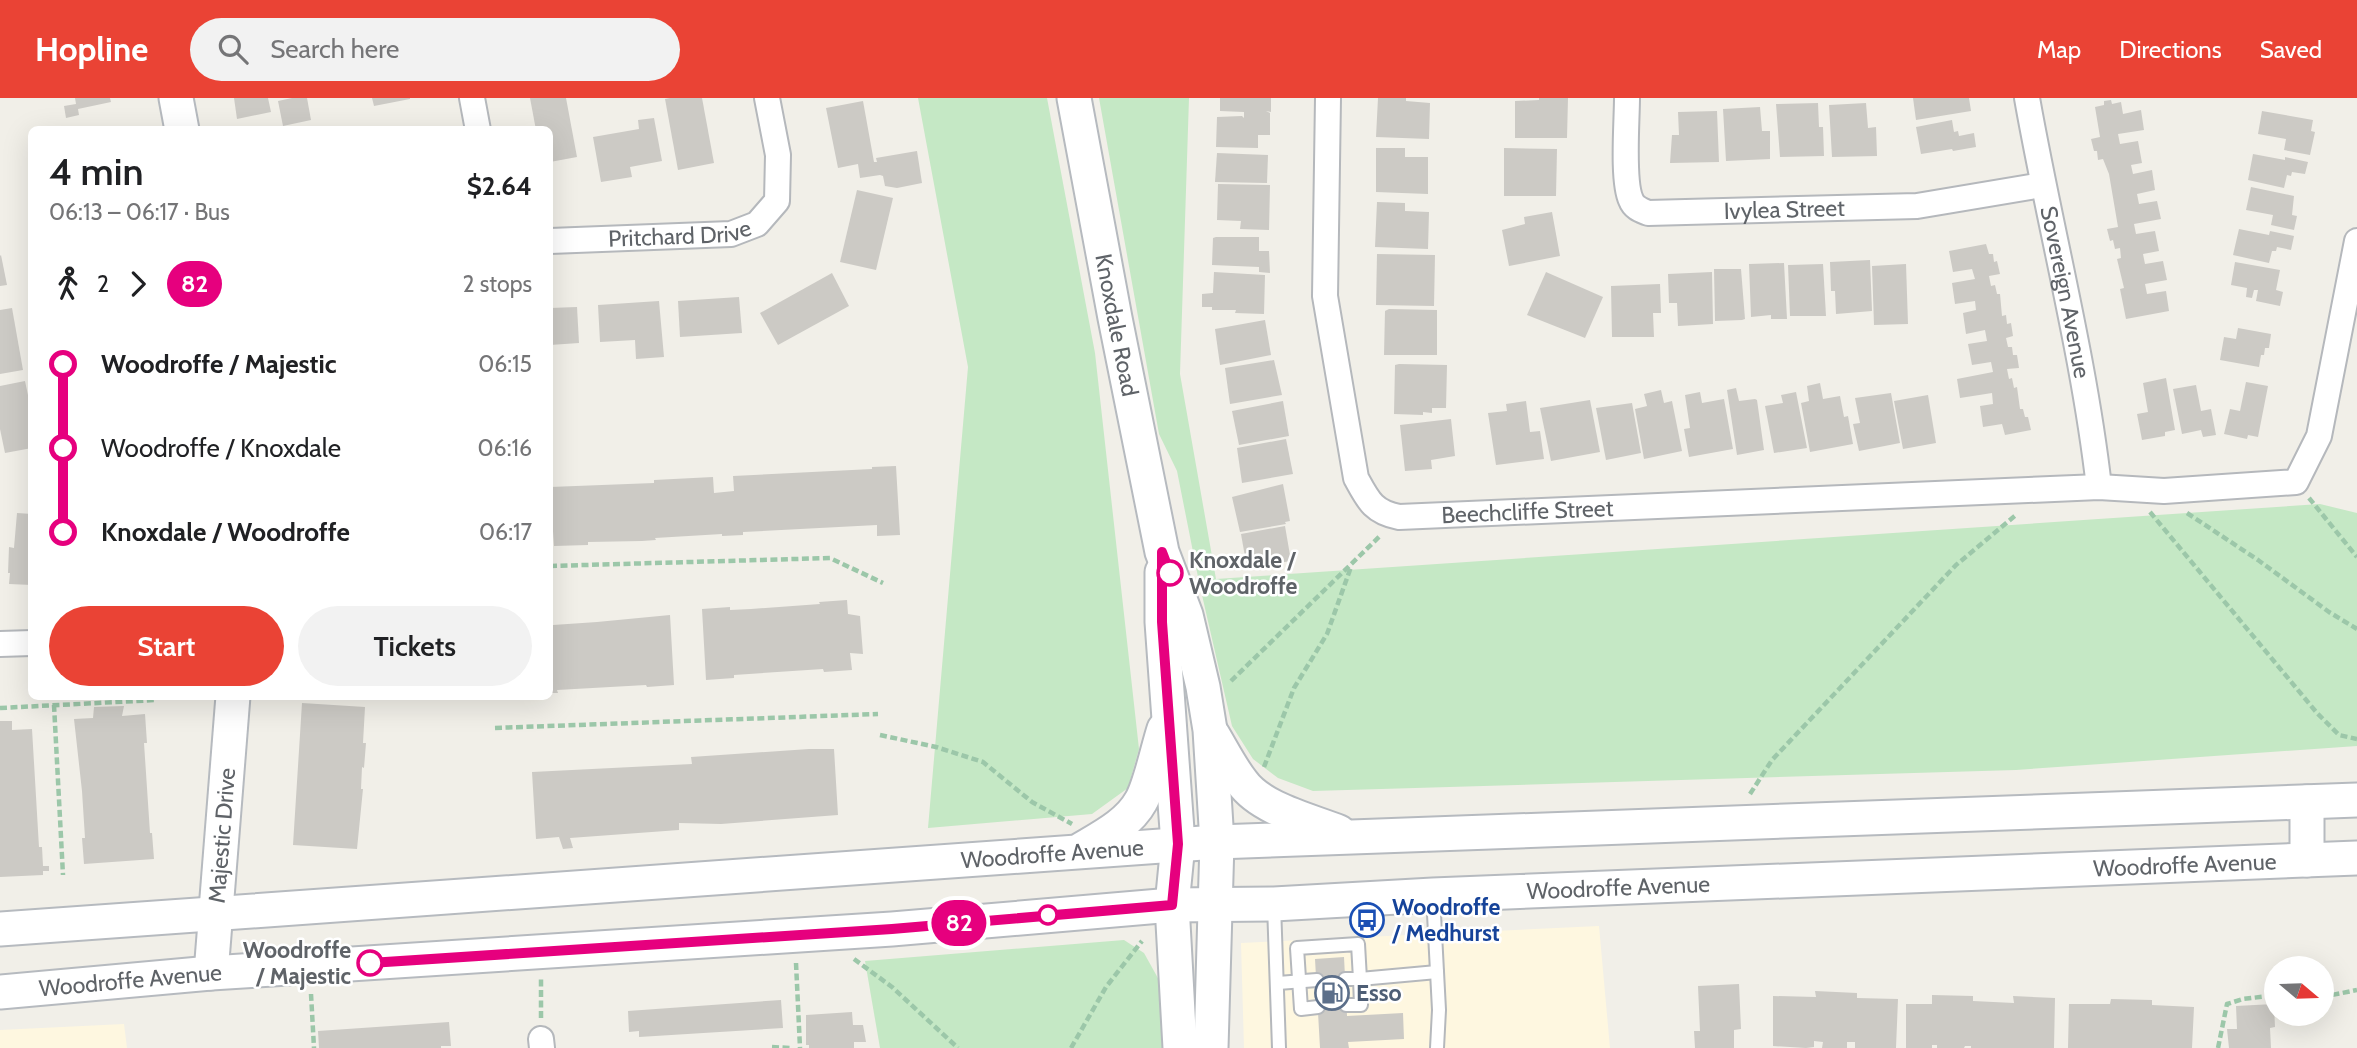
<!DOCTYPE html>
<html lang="en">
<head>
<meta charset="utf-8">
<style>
	body { margin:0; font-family:Cabin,sans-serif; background:#f2f2f2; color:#202124; height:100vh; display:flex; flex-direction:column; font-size:26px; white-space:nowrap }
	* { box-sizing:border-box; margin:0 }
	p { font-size:23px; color:#757577 }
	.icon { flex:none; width:38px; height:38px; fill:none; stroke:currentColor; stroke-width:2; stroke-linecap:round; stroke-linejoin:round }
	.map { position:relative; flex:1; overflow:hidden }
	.side { position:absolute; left:28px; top:28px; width:525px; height:574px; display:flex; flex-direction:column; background:#fff; border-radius:10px; box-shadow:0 7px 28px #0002 }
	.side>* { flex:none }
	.badge { padding:0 14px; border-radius:23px; font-size:24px; line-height:46px }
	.needle { width:46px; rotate:109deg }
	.controls { position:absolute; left:2264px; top:858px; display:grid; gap:14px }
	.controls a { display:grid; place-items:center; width:70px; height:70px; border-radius:50%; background:#fff; box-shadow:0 7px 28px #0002; font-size:35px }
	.map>.badge { position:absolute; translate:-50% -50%; box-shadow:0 0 0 4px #fff }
	.legs { display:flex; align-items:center; gap:10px; height:77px; padding:0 21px; font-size:23px }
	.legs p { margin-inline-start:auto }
	.head { display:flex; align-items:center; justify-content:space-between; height:119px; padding:0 21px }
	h1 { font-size:38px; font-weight:600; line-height:52px }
	.primary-button { display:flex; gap:14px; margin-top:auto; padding:14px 21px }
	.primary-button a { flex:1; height:80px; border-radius:42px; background:#ea4335; color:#fff; font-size:28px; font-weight:600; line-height:80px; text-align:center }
	.primary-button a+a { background:#f2f2f2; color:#202124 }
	ul { padding:0 21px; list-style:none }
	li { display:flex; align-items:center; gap:24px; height:84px; font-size:26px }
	li i { display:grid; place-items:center; width:10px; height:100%; margin:0 9px; background:currentColor }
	li i::after { content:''; width:18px; height:18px; margin:-9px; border:5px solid; border-radius:50%; background:#fff }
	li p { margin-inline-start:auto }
	li:first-child i { background:linear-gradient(#0000 50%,currentColor 0) }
	li:last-child i { background:linear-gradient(currentColor 50%,#0000 0) }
	header { display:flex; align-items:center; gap:42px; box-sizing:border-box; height:98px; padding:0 35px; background:#ea4335; color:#fff }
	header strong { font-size:33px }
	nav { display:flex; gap:38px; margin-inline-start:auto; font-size:24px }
	.search { width:490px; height:63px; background:#f2f2f2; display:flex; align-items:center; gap:18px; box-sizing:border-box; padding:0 24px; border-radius:38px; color:#757577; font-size:26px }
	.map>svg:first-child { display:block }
	.commercial { fill:#fef7e0 }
	.green { fill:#c5e8c5 }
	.building { fill:#cccac5 }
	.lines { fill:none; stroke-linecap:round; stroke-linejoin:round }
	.lane-casing { stroke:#b5b8bc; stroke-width:16 }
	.street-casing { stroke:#b5b8bc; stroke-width:28 }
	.secondary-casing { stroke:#b6babf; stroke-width:37 }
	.path { stroke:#9cc7a9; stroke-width:4.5; stroke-dasharray:7 3.5; stroke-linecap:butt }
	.lane { stroke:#fff; stroke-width:12 }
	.street { stroke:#fff; stroke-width:24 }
	.secondary { stroke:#fff; stroke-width:33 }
	.line-1-casing { stroke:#fff; stroke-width:16 }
	.line-1 { stroke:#e6007e; stroke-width:10 }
	.stop-1-dot { fill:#fff; stroke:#e6007e; stroke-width:3.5 }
	.labels { text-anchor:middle; stroke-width:5; stroke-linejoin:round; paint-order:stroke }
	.street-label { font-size:23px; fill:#5f6368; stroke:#fff }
	.stop-label { font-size:23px; font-weight:bold; fill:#5f6368; stroke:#fff; text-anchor:start }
	.transit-label { font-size:23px; font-weight:bold; fill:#164399; stroke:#fff; text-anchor:start }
	.service-label { font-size:23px; font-weight:bold; fill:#4e5e75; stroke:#fff; text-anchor:start }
</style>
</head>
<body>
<header>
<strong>Hopline</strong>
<div class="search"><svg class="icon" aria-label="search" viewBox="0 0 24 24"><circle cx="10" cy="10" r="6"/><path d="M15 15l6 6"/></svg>Search here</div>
<nav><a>Map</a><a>Directions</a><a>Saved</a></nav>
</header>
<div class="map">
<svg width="2357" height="950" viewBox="0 0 2357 950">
	<rect width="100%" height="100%" fill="#f1efe8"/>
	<g class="commercial">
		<path d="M1599 828 1610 950H1244L1241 845Z"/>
		<path d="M124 926 127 950H0V932Z"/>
	</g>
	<g class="green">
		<path d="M918 0H1047L1095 255 1139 651 1128 690 1092 716 928 730 968 269Z"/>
		<path d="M1099 0H1189L1180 276 1216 481 2320 406 2357 415V648L2016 672 1313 693 1278 680 1253 661 1232 628 1199 484 1177 373 1159 336Z"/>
		<path d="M1124 842 1144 855 1159 882 1162 950H880L865 863Z"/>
	</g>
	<g class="building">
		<path d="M75 0H110L111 4 78 11 79 17 66 20 64 8 76 6Z"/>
		<path d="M234 0H268L271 14 237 21Z"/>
		<path d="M292 0H307L311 22 283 28 278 3Z"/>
		<path d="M372 0H410V1L374 8Z"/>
		<path d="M530 0H566L577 59 550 64V32H536Z"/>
		<path d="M670 0H702L714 65 678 72 665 1Z"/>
		<path d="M1220 0H1271V14L1266 13 1270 15V37H1258V50L1216 49 1217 19 1242 18 1244 20V14L1220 13Z"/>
		<path d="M1378 0H1406V3L1430 5 1429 41 1376 39Z"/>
		<path d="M1539 0H1568L1567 40H1515V3L1539 2Z"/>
		<path d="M1913 0H1969L1971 13 1916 22Z"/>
		<path d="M2111 2 2112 6 2121 4 2123 16 2141 12 2144 32 2118 36 2120 46 2138 43 2142 65 2131 67 2133 76 2152 72 2155 92 2137 96 2139 106 2157 103 2161 121 2134 126 2136 136 2155 133 2159 153 2143 156 2145 166 2163 163 2167 182 2145 186 2147 196 2166 193 2169 213 2126 221 2120 191 2124 190 2117 161 2121 160 2120 150 2115 151 2113 142 2110 143 2107 131 2118 129 2109 76 2103 61 2098 62 2097 53H2094L2091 41 2100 39 2095 9 2104 7V3Z"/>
		<path d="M863 3 874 64H877L876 60 917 53 922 85 897 90 885 88 883 78 880 77 860 80 858 66 838 70 826 10Z"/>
		<path d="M1818 5 1819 29H1823L1824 58 1780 59 1776 6Z"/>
		<path d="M1866 5 1868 30 1876 29 1877 58 1832 59 1829 7Z"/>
		<path d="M1760 9 1762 33H1770V61L1726 63 1723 11Z"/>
		<path d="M1717 13 1719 64 1670 65 1672 37H1679L1678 14Z"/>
		<path d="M2262 13 2313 22 2311 33 2315 34 2310 57 2284 52 2286 41 2258 36Z"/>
		<path d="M654 20 662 63 630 69 632 79 601 84 593 39 639 31 638 22Z"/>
		<path d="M1952 22 1954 34 1958 33 1959 38 1974 35 1976 49 1953 53 1952 51 1921 56 1916 29Z"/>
		<path d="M1376 50H1405V59H1428V96L1376 94Z"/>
		<path d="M1504 50 1557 51 1556 98H1504Z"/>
		<path d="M1217 55 1268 57 1267 85 1215 84Z"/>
		<path d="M2253 56 2285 62V59L2308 64 2305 76 2292 74 2291 78 2287 77 2284 90 2248 82Z"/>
		<path d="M1218 86 1270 87 1269 132 1240 131 1241 123 1217 122Z"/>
		<path d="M2251 89 2294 98 2292 117 2297 118 2294 132 2271 127 2273 117 2246 112Z"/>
		<path d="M857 92 893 100 876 172 840 164Z"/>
		<path d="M1377 104 1405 105V113L1429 114 1428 151 1375 149Z"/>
		<path d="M1552 114 1560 158 1509 168 1502 132 1525 126 1524 119Z"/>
		<path d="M2239 131 2269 137 2270 133 2294 138 2291 152 2277 149 2276 153H2272L2269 165 2233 157Z"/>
		<path d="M1216 139H1259V153H1269L1270 175 1259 174V169L1212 167 1213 140Z"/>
		<path d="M1986 146 1989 156H1993L1994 164 1997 163 2000 176 1989 178 1991 188 1995 187 1997 196H2000L2002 218 2006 217 2007 226 2011 225 2013 238 2006 240 2008 249H2012L2013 257H2017L2019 270 2007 271 2009 281 2012 280 2014 290 2017 289 2020 311H2023L2025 319H2028L2031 332 2005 337 2002 326 1983 329 1980 308 1993 306 1992 295 1960 300 1957 281 1993 274 1991 264 1972 267 1968 246 1987 243 1985 232 1966 236 1963 215 1976 212 1975 203 1955 206 1952 185 1975 181 1972 171 1953 174 1949 153Z"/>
		<path d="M1377 156 1435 157 1434 208 1376 207Z"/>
		<path d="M1 157 7 187 0 188V158Z"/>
		<path d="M1870 162 1872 213 1836 216 1835 193H1831L1830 164Z"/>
		<path d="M2235 164 2280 172 2276 192 2283 194 2280 208 2256 203 2258 192H2254L2252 200 2246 199 2247 190 2231 187Z"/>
		<path d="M1784 165 1787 221H1771V217L1751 219 1749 166Z"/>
		<path d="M1823 166 1826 218H1790L1788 167Z"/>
		<path d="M1906 166 1908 226 1874 227 1872 168Z"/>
		<path d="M1714 171H1741L1745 221 1742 222 1715 223Z"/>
		<path d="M1214 174 1265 177 1264 216 1235 215 1236 212H1212V209H1202V196L1213 195Z"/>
		<path d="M1546 174 1603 199 1585 240 1527 217Z"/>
		<path d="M1712 174 1713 226 1678 228 1677 205H1669L1668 176Z"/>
		<path d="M832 175 849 208 778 247 760 215Z"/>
		<path d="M1660 186 1661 215H1653L1654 239H1612L1611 188Z"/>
		<path d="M739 199 742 235 680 239 678 203Z"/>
		<path d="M659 203 664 259 636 261 635 242 600 244 598 207Z"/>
		<path d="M577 209 579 245 550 247V210Z"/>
		<path d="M12 210 23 272 0 276V212Z"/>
		<path d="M1389 211 1437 212V257H1384L1385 213Z"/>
		<path d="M1265 222 1271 257 1220 267 1215 231Z"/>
		<path d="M2238 230 2271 236 2269 250H2265L2264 257H2261L2259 269 2220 262 2224 239 2236 241Z"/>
		<path d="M1274 262 1282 297 1230 306 1225 270Z"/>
		<path d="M1399 266 1447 267 1446 310H1432V315L1423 314V317L1394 316 1395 267Z"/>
		<path d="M2166 280 2175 332 2165 334V338L2142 342 2137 316 2148 314 2143 285Z"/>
		<path d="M25 283 32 316V350L5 355 0 331V288Z"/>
		<path d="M2246 284 2268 288 2258 339 2248 337 2247 341 2224 336 2230 311 2240 313Z"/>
		<path d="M1820 285 1823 301 1840 298 1844 319 1848 318 1853 346 1810 354 1801 305 1809 303 1807 288Z"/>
		<path d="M2196 287 2201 313 2211 311 2216 337 2203 339 2201 332 2182 336 2173 291Z"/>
		<path d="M1736 290 1739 303 1755 301 1757 302 1764 352 1737 357 1727 292Z"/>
		<path d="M1661 292 1664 305 1672 303 1682 353 1644 361 1635 311 1647 308 1644 296Z"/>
		<path d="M1700 294 1702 305 1724 301 1733 351 1689 359 1684 331 1690 330 1685 297Z"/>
		<path d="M1796 294 1807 350 1774 355 1765 308 1783 305 1781 297Z"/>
		<path d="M1891 295 1900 345 1859 353 1853 326 1860 325 1855 300Z"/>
		<path d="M1928 297 1936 345 1903 351 1894 303Z"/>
		<path d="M1590 302 1600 354 1551 363 1540 310Z"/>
		<path d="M1283 303 1289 338 1239 347 1232 313Z"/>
		<path d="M1526 303 1530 334 1540 333 1544 361 1496 367 1488 315 1507 313 1506 306Z"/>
		<path d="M1632 305 1641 355 1606 362 1596 310Z"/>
		<path d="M1451 321 1455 358 1431 362 1432 371 1405 373 1400 327Z"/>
		<path d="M1286 341 1293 376 1242 385 1237 350Z"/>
		<path d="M896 368 900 437 877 438V427L743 434V437L722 438V436L655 440 656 442 642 443 588 444V447L554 448 550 389 654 385V382L713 379 714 395 734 393 733 378 872 371V369Z"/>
		<path d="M1283 386 1290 423 1285 424 1286 426 1240 434 1232 399Z"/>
		<path d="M17 415 32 416V487L9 486 10 475H8L9 449 14 450Z"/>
		<path d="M1285 428 1291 463 1247 470 1241 436Z"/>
		<path d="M847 502 848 516 860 518 863 556 850 555 852 572 824 574 823 571 734 577V580L706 582 702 511 730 509V512L751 511 820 506 819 504Z"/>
		<path d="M670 517 674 587 647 589 646 587 557 592 558 595H550V525H553V527L597 524Z"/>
		<path d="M302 605 365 609 363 645H366L364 670 362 669 361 691H363L357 751 293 747Z"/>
		<path d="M124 608 122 618 145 616 147 645H144L150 735H152L154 761 84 766 82 740H85L82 693 74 621 93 620 94 609Z"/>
		<path d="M0 623H12V632L32 631 39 749H42L43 768H49V773H43V777L0 779Z"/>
		<path d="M809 651H834L838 717 721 726 679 725V732L570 740 573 750 563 751 559 739 536 741 532 674 692 666 691 659Z"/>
		<path d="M1344 859 1347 918 1403 915 1404 941 1348 944 1349 950H1320L1315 861Z"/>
		<path d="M1739 886 1741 931 1734 932V950H1695L1694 933H1700L1698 888Z"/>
		<path d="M1815 893 1857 895V900L1898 901 1896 950H1855V944H1847V950H1822L1823 944 1814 943V949L1806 950 1773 948V898L1816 899Z"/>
		<path d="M1932 897 1973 898V903L2014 905 2013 898 2055 900 2054 950H1971V948H1965L1964 950H1937V947H1932V950H1906V906H1932Z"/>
		<path d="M2111 901 2152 902V907L2194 909 2192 950H2068L2069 906H2110Z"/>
		<path d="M781 902 783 930 639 939V933L629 934 628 913Z"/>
		<path d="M2274 906 2275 929 2270 930 2271 950H2229L2227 931H2237L2236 908Z"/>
		<path d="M852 914 853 927H863L866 944H854V950H809V947H806V917Z"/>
		<path d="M449 924 451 948H441V950H319L318 933Z"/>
	</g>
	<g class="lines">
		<g class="lane-casing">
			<g id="lane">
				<path d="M1433 797 1439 912 1437 950"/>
				<path d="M1274 807 1279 950"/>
				<path d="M1278 885 1317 882"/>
				<path d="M1346 907H1361L1360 881 1437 874"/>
				<path d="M1318 909 1301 911 1297 850 1358 846 1360 881H1345"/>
			</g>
		</g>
		<g class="street-casing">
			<g id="street">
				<path d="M472 0 478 32"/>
				<path id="s1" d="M1328 0 1325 198 1356 380C1368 402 1373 414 1399 419L2099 389 2164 393 2296 384 2319 338 2357 143"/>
				<path id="s2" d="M1627 0C1627 23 1622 83 1631 102 1634 110 1641 112 1648 115L1917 108 2042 87"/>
				<path id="s3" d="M2027 0C2050 130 2084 258 2099 389"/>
				<path id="s4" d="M550 143 731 136 757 126 777 103 778 57 767 0"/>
				<path d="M0 546 32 545"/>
				<path d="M541 941 542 950"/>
			</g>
		</g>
		<g class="secondary-casing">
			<g id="secondary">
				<path d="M176 0 182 32"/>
				<path id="s5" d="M1074 0 1115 220 1162 454 1186 517 1203 589 1210 632 1217 744 1211 950"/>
				<path d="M1162 474V524L1178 746 1172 807 1180 950"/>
				<path d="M1213 637C1222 652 1231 670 1242 684 1261 711 1309 722 1339 734"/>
				<path d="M1082 751C1104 738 1129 725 1141 703 1150 688 1158 649 1164 631"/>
				<path d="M2307 762V704"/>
				<path id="s6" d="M0 831 1217 744 2357 702"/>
				<path id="s7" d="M211 875 233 598"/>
				<path id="s8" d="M0 894 211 875 892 831 1172 807 1274 806 1433 797 2357 760"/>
			</g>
		</g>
		<g class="path">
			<path d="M2309 400 2357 459"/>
			<path d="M2150 414 2317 615 2339 637 2357 641"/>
			<path d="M2187 415 2258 462 2329 514 2357 531"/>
			<path d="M550 468 830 460 883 485"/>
			<path d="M1231 583 1380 438"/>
			<path d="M54 607 63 777"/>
			<path d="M0 610 156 602"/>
			<path d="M495 630 878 616"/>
			<path d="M880 637 936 649 983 664 1032 704 1072 726"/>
			<path d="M1264 669 1294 590 1327 536 1351 469"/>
			<path d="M1750 696 1772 662 1956 467 2016 417"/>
			<path d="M854 861 892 889 958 950"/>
			<path d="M796 865 800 950"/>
			<path d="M311 896 314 950"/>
			<path d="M2322 896 2332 897 2357 892"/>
			<path d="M541 920V880"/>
			<path d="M772 949 790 950"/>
			<path d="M1071 950 1106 889 1142 843"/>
			<path d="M2218 950 2227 906 2243 901 2277 897"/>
		</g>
		<use href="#lane" class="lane"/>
		<use href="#street" class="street"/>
		<use href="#secondary" class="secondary"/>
	</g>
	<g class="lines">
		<g class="line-1-casing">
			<path id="line-1" d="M370 865 892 831 1172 807 1178 746 1162 524V454L1170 475"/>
		</g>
		<use href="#line-1" class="line-1"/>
	</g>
	<defs>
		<g id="bus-ring" transform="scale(1.75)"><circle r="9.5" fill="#fff" stroke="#1a4fb4" stroke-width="1.5"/><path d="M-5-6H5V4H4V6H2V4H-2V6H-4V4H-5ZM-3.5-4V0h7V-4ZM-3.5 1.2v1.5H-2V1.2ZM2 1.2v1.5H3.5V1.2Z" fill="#1a4fb4"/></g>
		<g id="fuel-ring" transform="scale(1.75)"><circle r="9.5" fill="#fff" stroke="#5c6f8a" stroke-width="1.5"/><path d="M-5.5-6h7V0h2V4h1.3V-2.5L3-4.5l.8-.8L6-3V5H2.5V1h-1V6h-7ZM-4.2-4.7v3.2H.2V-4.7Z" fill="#5c6f8a"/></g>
	</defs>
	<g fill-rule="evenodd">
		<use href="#bus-ring" x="1367" y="822"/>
		<use href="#fuel-ring" x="1332" y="895"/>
	</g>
	<g class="stop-1-dot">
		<circle cx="1170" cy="475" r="12"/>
		<circle cx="1048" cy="817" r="9"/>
		<circle cx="370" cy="865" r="12"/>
	</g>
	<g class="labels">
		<g class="street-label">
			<text dy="8" stroke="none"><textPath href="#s2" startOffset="261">Ivylea Street</textPath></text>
			<text dy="8" stroke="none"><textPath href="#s4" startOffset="130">Pritchard Drive</textPath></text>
			<text dy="8" stroke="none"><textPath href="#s3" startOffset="198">Sovereign Avenue</textPath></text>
			<text dy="8" stroke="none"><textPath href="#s5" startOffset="231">Knoxdale Road</textPath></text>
			<text dy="8" stroke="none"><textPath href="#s1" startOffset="572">Beechcliffe Street</textPath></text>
			<text dy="8" stroke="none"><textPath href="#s7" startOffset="138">Majestic Drive</textPath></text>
			<text dy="8" stroke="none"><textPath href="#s6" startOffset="1055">Woodroffe Avenue</textPath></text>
			<text dy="8" stroke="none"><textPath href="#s8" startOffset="2189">Woodroffe Avenue</textPath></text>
			<text dy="8" stroke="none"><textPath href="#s8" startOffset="1622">Woodroffe Avenue</textPath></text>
			<text dy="8" stroke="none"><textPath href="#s8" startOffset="131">Woodroffe Avenue</textPath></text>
		</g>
		<g class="stop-label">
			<text x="1189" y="470">Knoxdale /<tspan x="1189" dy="26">Woodroffe</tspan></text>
			<text x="351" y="860" text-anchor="end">Woodroffe<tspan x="351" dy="26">/ Majestic</tspan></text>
		</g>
		<g class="transit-label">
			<text x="1392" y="817">Woodroffe<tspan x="1392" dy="26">/ Medhurst</tspan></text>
		</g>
		<g class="service-label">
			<text x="1356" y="903">Esso</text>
		</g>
	</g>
</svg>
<div class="controls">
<a><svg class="needle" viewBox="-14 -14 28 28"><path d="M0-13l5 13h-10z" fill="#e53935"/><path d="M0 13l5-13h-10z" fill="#757577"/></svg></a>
</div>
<b class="badge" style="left:959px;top:825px;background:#e6007e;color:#fff">82</b>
<section class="side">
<div class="head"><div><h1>4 min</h1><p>06:13 – 06:17 · Bus</p></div><b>$2.64</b></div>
<div class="legs"><svg class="icon" aria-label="walk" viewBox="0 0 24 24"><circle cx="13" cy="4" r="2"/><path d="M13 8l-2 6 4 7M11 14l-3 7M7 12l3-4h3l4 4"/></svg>2<svg class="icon" aria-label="forward" viewBox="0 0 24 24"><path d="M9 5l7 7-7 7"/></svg><b class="badge" style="background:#e6007e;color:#fff">82</b><p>2 stops</p></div>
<ul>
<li><i style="color:#e6007e"></i><b>Woodroffe / Majestic</b><p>06:15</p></li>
<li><i style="color:#e6007e"></i><span>Woodroffe / Knoxdale</span><p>06:16</p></li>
<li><i style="color:#e6007e"></i><b>Knoxdale / Woodroffe</b><p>06:17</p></li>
</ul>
<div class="primary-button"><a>Start</a><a>Tickets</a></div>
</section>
</div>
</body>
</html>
